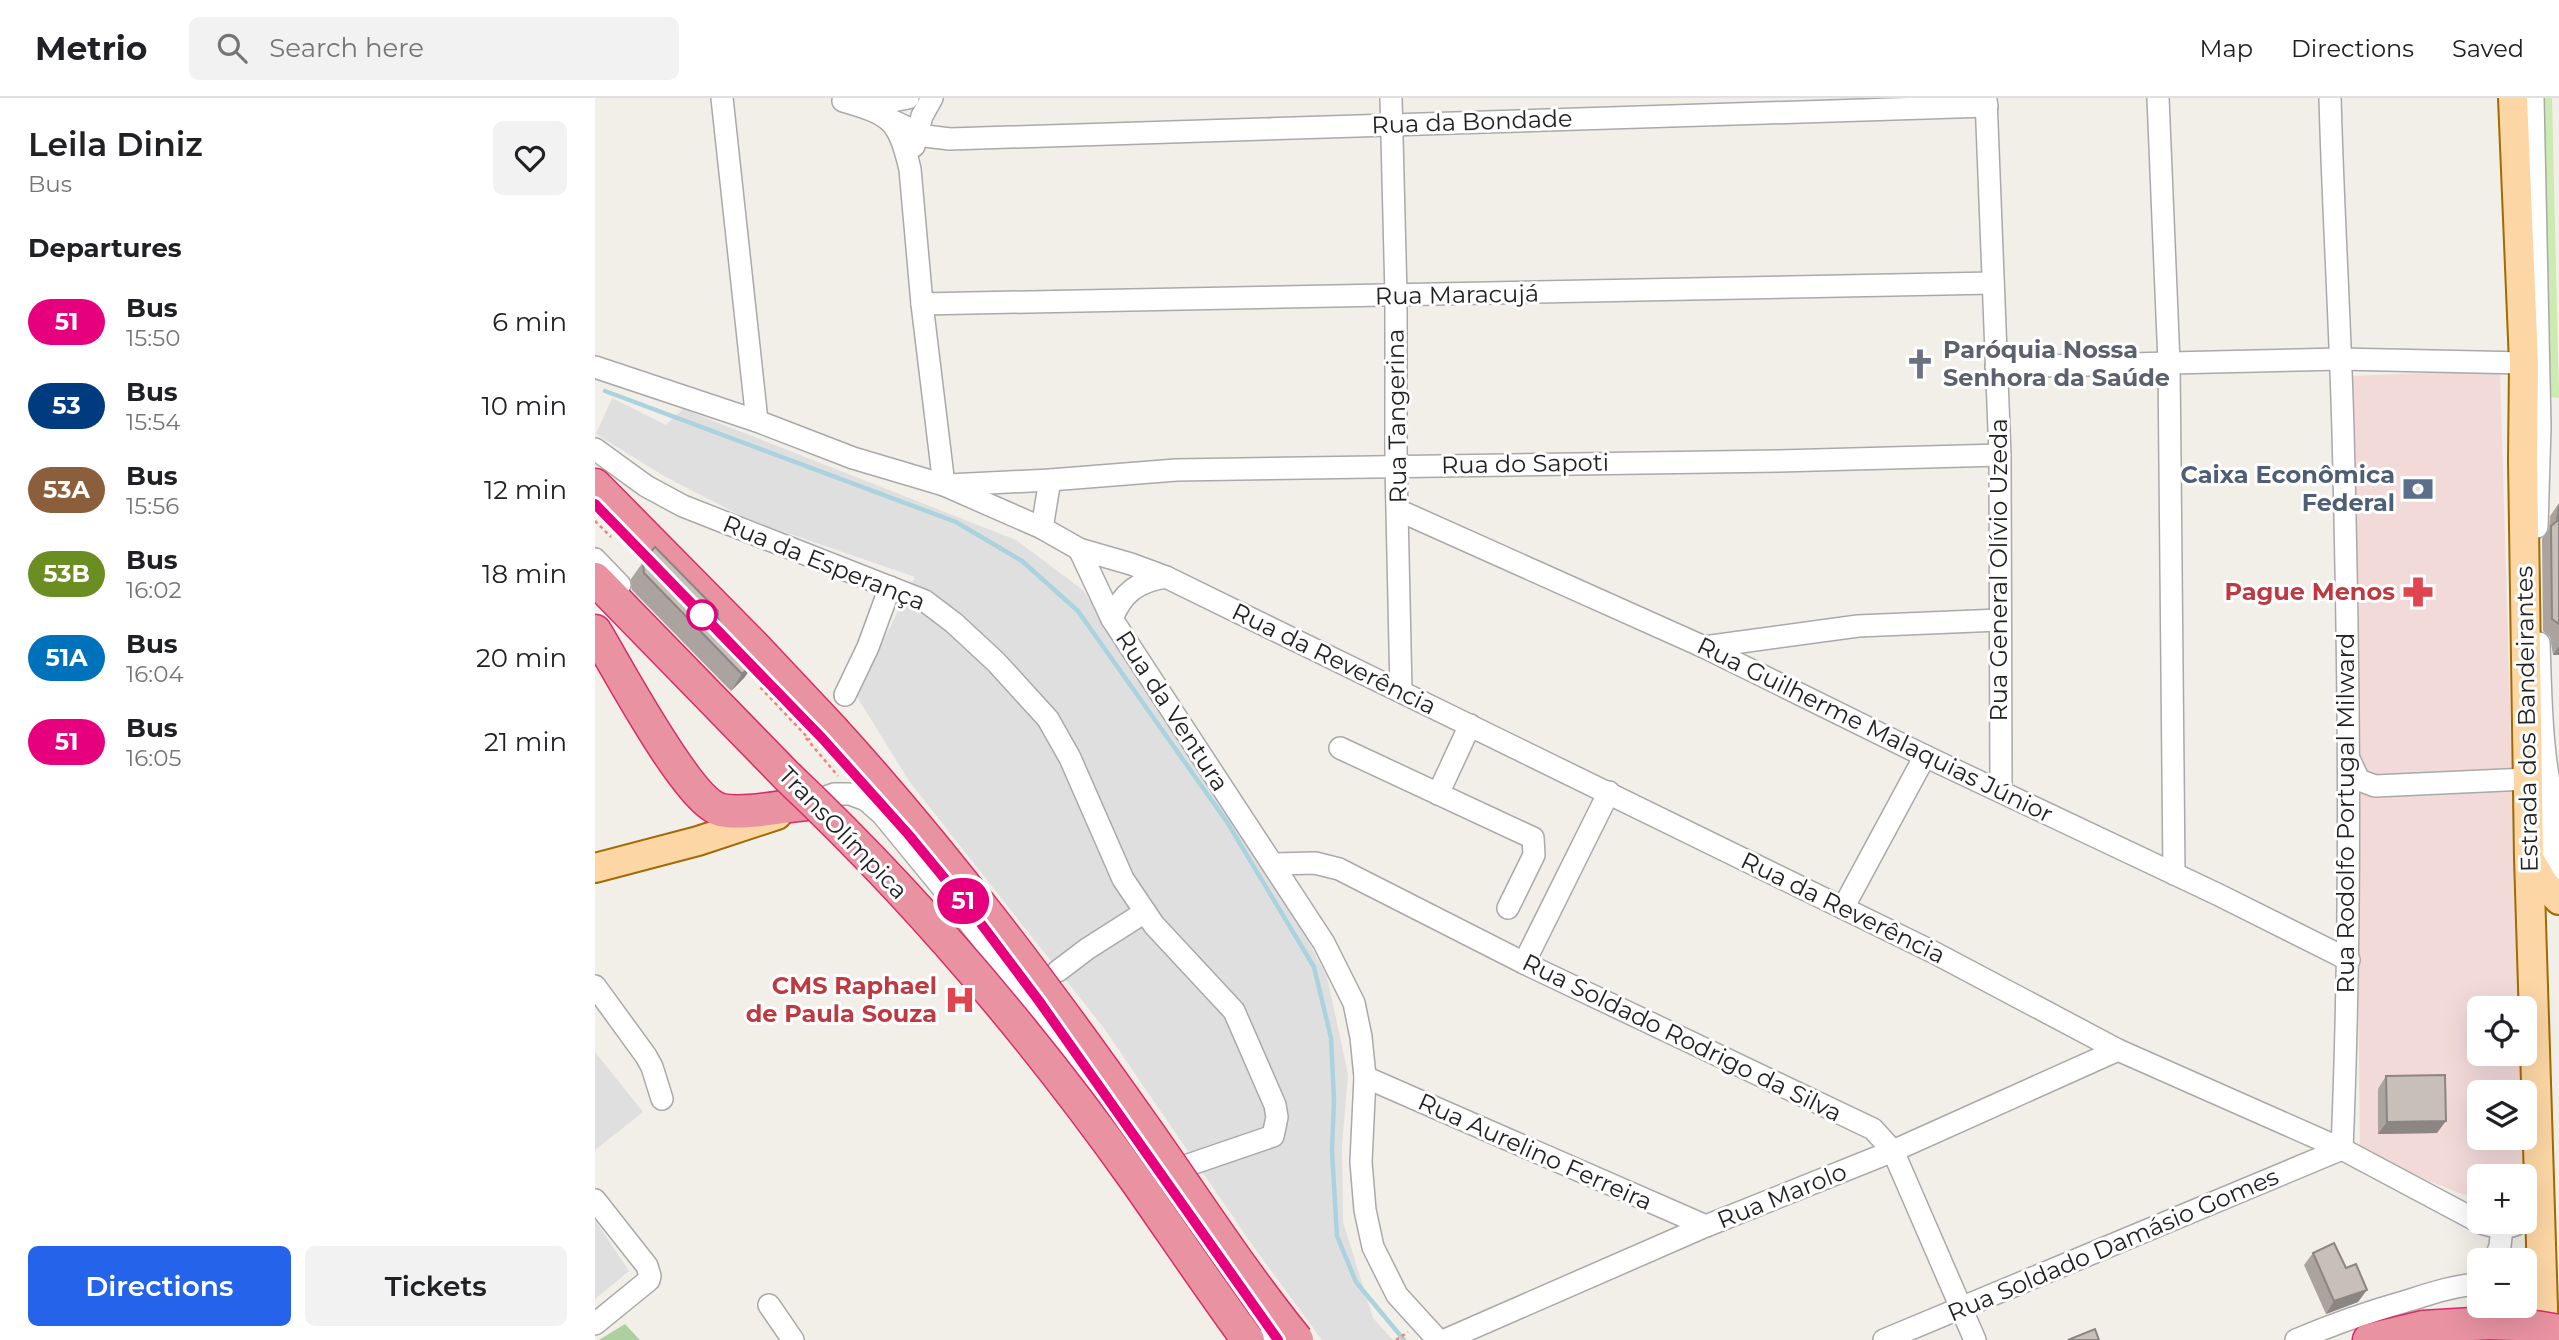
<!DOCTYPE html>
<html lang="en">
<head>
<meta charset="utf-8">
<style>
	body { margin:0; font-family:Montserrat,sans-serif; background:#f2f2f2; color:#202124; height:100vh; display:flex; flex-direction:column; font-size:26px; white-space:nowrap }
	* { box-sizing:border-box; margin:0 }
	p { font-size:23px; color:#757577 }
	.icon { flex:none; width:38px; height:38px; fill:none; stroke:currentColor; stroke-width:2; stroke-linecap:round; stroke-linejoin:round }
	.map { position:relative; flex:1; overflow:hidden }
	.side { display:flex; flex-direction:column; background:#fff; width:595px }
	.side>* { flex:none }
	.badge { padding:0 14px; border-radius:23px; font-size:24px; line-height:46px }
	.tools { position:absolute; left:1872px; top:898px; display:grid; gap:14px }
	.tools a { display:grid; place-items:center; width:70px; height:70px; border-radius:10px; background:#fff; box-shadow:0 7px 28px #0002; font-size:35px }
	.map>.badge { position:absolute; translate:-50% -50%; box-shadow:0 0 0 4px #fff }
	h2 { padding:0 28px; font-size:26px; line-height:63px }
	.round { display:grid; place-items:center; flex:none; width:74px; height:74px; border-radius:10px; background:#f2f2f2 }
	.head { display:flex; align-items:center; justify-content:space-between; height:119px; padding:0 28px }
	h1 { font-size:33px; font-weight:600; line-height:52px }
	.action { display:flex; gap:14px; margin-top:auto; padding:14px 28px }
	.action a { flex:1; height:80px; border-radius:10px; background:#2563eb; color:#fff; font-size:28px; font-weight:600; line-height:80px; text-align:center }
	.action a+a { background:#f2f2f2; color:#202124 }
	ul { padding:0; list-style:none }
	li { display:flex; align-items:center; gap:21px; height:84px; padding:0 28px }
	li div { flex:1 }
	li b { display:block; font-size:26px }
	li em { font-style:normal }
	li .badge { min-width:77px; font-weight:700; text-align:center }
	header { display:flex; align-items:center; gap:42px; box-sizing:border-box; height:98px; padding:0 35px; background:#fff; border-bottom:2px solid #e0e0e0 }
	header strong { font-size:33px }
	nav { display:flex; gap:38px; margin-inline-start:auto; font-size:24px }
	.search { width:490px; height:63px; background:#f2f2f2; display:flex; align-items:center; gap:18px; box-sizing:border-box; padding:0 24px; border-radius:10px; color:#757577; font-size:26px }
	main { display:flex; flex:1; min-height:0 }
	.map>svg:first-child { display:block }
	.residential { fill:#e0dfdf }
	.commercial { fill:#f2dad9 }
	.grass { fill:#cdebb0 }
	.forest { fill:#add19e }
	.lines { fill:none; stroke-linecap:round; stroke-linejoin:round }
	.stream { stroke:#aad3df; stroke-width:4.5 }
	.minor-casing { stroke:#a9a9a9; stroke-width:24 }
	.major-casing { stroke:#a06b00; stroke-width:32 }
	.highway-casing { stroke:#dc2a67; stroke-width:35 }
	.path { stroke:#fa8072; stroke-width:2.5; stroke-dasharray:3.5 3.5; stroke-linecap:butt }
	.minor { stroke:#fff; stroke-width:21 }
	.major { stroke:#fcd6a4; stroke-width:28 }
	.highway { stroke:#e892a2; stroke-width:32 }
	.highway-bridge-casing { stroke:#dc2a67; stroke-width:35; stroke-linecap:butt }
	.path-bridge { stroke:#fa8072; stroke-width:2.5; stroke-dasharray:3.5 3.5; stroke-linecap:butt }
	.highway-bridge { stroke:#e892a2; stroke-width:32 }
	.wall { fill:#aba49e }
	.shaded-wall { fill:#8b8681 }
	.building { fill:#c7bfb8; stroke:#8b8681; stroke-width:2 }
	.line-casing { stroke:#fff; stroke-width:16 }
	.line { stroke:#e6007e; stroke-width:10 }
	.stop-dot { fill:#fff; stroke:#e6007e; stroke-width:3.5 }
	.labels { text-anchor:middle; stroke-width:6; stroke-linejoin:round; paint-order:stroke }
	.street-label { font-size:24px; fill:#222; stroke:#fff }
	.worship-label { font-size:24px; font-weight:bold; fill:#5b616d; stroke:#fff; text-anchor:start }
	.service-label { font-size:24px; font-weight:bold; fill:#4e5e75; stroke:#fff; text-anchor:end }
	.health-label { font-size:24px; font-weight:bold; fill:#be3a42; stroke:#fff; text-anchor:end }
</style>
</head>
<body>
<header>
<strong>Metrio</strong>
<div class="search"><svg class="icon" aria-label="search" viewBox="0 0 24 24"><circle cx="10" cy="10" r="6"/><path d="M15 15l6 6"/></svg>Search here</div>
<nav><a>Map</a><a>Directions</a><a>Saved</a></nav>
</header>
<main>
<section class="side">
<div class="head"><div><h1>Leila Diniz</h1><p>Bus</p></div><a class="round"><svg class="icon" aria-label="heart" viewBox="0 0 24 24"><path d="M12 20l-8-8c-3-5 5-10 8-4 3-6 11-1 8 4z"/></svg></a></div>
<h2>Departures</h2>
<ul>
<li><span class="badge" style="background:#e6007e;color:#fff">51</span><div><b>Bus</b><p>15:50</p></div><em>6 min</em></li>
<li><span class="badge" style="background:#003b80;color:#fff">53</span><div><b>Bus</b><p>15:54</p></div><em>10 min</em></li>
<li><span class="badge" style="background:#8b5e3c;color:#fff">53A</span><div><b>Bus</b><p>15:56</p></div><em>12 min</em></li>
<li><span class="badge" style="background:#6b8e23;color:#fff">53B</span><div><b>Bus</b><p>16:02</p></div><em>18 min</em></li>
<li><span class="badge" style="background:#0072bc;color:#fff">51A</span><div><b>Bus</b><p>16:04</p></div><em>20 min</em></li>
<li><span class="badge" style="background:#e6007e;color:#fff">51</span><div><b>Bus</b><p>16:05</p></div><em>21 min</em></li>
</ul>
<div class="action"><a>Directions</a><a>Tickets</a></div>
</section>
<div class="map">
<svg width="1964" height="1242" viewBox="0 0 1964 1242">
	<rect width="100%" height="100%" fill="#f2efe9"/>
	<g class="residential">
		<path d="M17 300 71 327 88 311 421 442 488 492 682 784 732 879 753 976 747 1047 748 1124 778 1220 798 1242H727L658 1148 508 929 314 683 261 597 320 479 152 421 69 378 1 336Z"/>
		<path d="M0 954 48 1014 0 1052Z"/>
		<path d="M0 1122 34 1173 0 1201Z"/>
	</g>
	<path class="commercial" d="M1905 272 1924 910H1885V956H1925L1927 994H1885V1040H1928L1929 1071 1926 1078H1885V1103L1765 1056 1756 278Z"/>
	<path class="grass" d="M1941 0H1957L1964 300 1948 299Z"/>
	<path class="forest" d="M30 1226 45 1242H4Z"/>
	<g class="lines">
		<path class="stream" d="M10 293 361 424 427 463 483 513 632 724 719 869 736 940 739 1002 737 1053 742 1138 761 1184 809 1242"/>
		<g class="minor-casing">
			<g id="minor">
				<path d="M127 0 162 323"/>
				<path d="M796 0 801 198V367L806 593"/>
				<path d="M1391 0 1405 357 1406 693"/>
				<path d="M1563 0 1574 265 1579 776"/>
				<path d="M1735 0C1738 111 1745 222 1748 333 1754 572 1757 812 1747 1051"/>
				<path d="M1938 0 1945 328 1942 429"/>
				<path d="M248 3C296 17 303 21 315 71L327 206 349 387"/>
				<path d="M266 6 287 5 313 0"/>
				<path d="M294 21 330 38 355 41 1392 8"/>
				<path d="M319 48 327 18 337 0"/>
				<path d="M327 206 1398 185"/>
				<path d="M0 269 162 323 258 360 349 387 447 430 484 451 536 466 571 479 1338 854 1523 952 1747 1051 1886 1125C1902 1130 1912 1132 1926 1124"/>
				<path d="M1401 269 1745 261 1929 265"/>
				<path d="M0 351 51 388 88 408 330 503 359 525 401 564 453 621 475 660 528 781 559 827 639 913 680 1007 682 1019 678 1038 561 1078"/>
				<path d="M354 387 455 382 581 372 1184 363 1405 357"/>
				<path d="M803 412 1109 549 1330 658 1624 797 1754 862"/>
				<path d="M447 430 455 382"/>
				<path d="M484 451 517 521 729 845 759 905 766 939 770 979 766 1064 770 1112 778 1149 802 1197 843 1242"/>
				<path d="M0 461 25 487"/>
				<path d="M517 521C527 495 543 483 571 479"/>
				<path d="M1944 545C1946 601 1946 671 1964 724"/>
				<path d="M1109 549 1263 528 1404 522"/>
				<path d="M250 597 273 549 295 489"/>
				<path d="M745 650 938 740 939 757 913 810"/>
				<path d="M1755 663 1764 682 1780 688 1932 681"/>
				<path d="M843 696 875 627"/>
				<path d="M212 706 239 696H255L271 702 287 716 346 788 456 931 666 1229 673 1242"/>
				<path d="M1950 707 1964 797"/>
				<path d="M679 766 720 765 744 771 929 865 1278 1031 1298 1053 1380 1242"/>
				<path d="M1248 810 1330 658"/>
				<path d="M929 865 1014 694"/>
				<path d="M463 873 492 851 550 814"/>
				<path d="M0 888 51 958 57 969 67 1001"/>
				<path d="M770 979 1111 1128"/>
				<path d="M0 1102 52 1168 55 1178 54 1182 0 1226"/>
				<path d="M1900 1162 1905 1148 1907 1130"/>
				<path d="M174 1207 198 1242"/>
				<path d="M850 1242 1111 1128 1298 1053 1523 952"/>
				<path d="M1289 1242 1747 1051"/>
				<path d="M1701 1242C1738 1226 1776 1213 1815 1202 1837 1195 1861 1187 1885 1186"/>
			</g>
		</g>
		<g class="major-casing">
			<g id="major">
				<path d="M1918 0 1929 265 1928 362 1934 760 1949 1242"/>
				<path d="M1935 762 1949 786 1964 802"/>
				<path d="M0 770 103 743 182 717"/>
			</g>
		</g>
		<g class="highway-casing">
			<g id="highway">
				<path d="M0 387 159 548 238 632"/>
				<path d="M0 481 193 679"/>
				<path d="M0 533C21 567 92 703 126 712 149 717 188 708 212 706"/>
				<path d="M1774 1242 1828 1229 1894 1225"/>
			</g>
		</g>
		<g class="path">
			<path d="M0 423 16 439"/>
			<path d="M211 640 243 678"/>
			<path d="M801 1242 813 1234"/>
		</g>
		<use href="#minor" class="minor"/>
		<use href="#major" class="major"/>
		<use href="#highway" class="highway"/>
		<g class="highway-bridge-casing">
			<g id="highway-bridge">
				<path d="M238 632C350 755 449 887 545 1023 597 1096 645 1172 702 1242"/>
				<path d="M193 679C321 800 438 938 540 1081 578 1135 614 1189 653 1242"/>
				<path d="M1894 1225 1922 1226 1964 1233"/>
			</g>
		</g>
		<g class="path-bridge">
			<path d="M168 585 164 588 215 642"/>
			<path d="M183 604 185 601 214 631"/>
		</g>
		<use href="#highway-bridge" class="highway-bridge"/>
	</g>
	<g class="wall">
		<path d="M1964 405V557H1958L1955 539 1948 533 1947 441 1954 431 1955 418Z"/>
		<path d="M48 464 123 520 126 527 161 563 149 580 136 593 37 492 36 481Z"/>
		<path d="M1791 978 1842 1035 1783 1036V991Z"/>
		<path d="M1718 1155 1763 1204 1731 1216 1709 1167Z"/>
	</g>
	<g class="shaded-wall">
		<path d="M1964 548V557H1958Z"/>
		<path d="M161 563 149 580 136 593 147 576Z"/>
		<path d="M1851 1023 1842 1035 1783 1036 1792 1024Z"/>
		<path d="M1772 1192 1763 1204 1731 1216 1739 1203Z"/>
	</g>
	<g class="building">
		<path d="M1964 407V526L1957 521 1956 428 1962 423Z"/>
		<path d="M60 449 123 513V520L126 527 161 563 147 576 49 475 48 464Z"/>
		<path d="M1850 977 1851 1023 1792 1024 1791 978Z"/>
		<path d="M1739 1145 1751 1170 1761 1166 1772 1192 1739 1203 1718 1155Z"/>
		<path d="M1500 1231 1504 1242H1473Z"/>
	</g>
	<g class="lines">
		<g class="line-casing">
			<path id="line" d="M0 406 227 640 313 736 378 815 444 903 683 1242"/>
		</g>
		<use href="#line" class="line"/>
	</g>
	<defs>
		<g id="church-bare" transform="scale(2.415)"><path d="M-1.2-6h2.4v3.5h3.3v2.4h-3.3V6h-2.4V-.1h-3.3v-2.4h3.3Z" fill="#6b7280" stroke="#fff" stroke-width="2.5" paint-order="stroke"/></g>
		<g id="bank-bare" transform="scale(2.415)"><path d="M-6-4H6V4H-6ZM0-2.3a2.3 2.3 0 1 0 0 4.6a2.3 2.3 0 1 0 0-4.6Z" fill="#5c6f8a" stroke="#fff" stroke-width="2.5" paint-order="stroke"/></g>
		<g id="pharmacy-bare" transform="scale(2.415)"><path d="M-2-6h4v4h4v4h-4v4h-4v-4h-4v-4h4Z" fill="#e0444e" stroke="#fff" stroke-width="2.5" paint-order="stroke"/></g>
		<g id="hospital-bare" transform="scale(2.415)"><path d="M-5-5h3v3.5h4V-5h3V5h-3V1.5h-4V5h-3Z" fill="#e0444e" stroke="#fff" stroke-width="2.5" paint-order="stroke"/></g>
	</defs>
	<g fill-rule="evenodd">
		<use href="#church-bare" x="1325" y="266"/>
		<use href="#bank-bare" x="1823" y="391"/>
		<use href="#pharmacy-bare" x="1823" y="494"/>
		<use href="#hospital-bare" x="365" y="902"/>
	</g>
	<circle class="stop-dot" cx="107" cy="517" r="14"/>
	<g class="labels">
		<g class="street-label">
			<text transform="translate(877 24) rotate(-2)" y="8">Rua da Bondade</text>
			<text transform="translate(862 197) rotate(-1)" y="8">Rua Maracujá</text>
			<text transform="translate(802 318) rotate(-91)" y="8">Rua Tangerina</text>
			<text transform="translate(930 366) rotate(-1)" y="8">Rua do Sapoti</text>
			<text transform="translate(229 465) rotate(22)" y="8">Rua da Esperança</text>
			<text transform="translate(1404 472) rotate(-90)" y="8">Rua General Olívio Uzeda</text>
			<text transform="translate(739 561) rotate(26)" y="8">Rua da Reverência</text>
			<text transform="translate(577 613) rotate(57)" y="8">Rua da Ventura</text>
			<text transform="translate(1932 621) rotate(-91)" y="8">Estrada dos Bandeirantes</text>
			<text transform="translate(1280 632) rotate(26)" y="8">Rua Guilherme Malaquias Júnior</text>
			<text transform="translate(1751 715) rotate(-90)" y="8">Rua Rodolfo Portugal Milward</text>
			<text transform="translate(248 735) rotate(46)" y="8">TransOlímpica</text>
			<text transform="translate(1248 810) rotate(26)" y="8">Rua da Reverência</text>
			<text transform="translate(1087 940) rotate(26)" y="8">Rua Soldado Rodrigo da Silva</text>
			<text transform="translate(940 1054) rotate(24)" y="8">Rua Aurelino Ferreira</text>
			<text transform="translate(1187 1098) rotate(-22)" y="8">Rua Marolo</text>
			<text transform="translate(1518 1147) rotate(-23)" y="8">Rua Soldado Damásio Gomes</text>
		</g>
		<g class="worship-label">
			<text x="1348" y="260">Paróquia Nossa<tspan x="1348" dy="28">Senhora da Saúde</tspan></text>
		</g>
		<g class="service-label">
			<text x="1800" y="385">Caixa Econômica<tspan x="1800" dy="28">Federal</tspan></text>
		</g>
		<g class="health-label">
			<text x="1800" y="502">Pague Menos</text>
			<text x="342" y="896">CMS Raphael<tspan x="342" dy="28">de Paula Souza</tspan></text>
		</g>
	</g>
</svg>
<div class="tools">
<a><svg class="icon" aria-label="locate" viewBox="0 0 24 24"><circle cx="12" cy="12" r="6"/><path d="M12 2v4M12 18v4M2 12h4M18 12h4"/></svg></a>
<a><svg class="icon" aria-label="layers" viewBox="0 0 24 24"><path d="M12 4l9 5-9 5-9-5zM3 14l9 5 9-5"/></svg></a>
<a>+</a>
<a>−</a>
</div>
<b class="badge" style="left:368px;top:803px;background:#e6007e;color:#fff">51</b>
</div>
</main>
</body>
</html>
